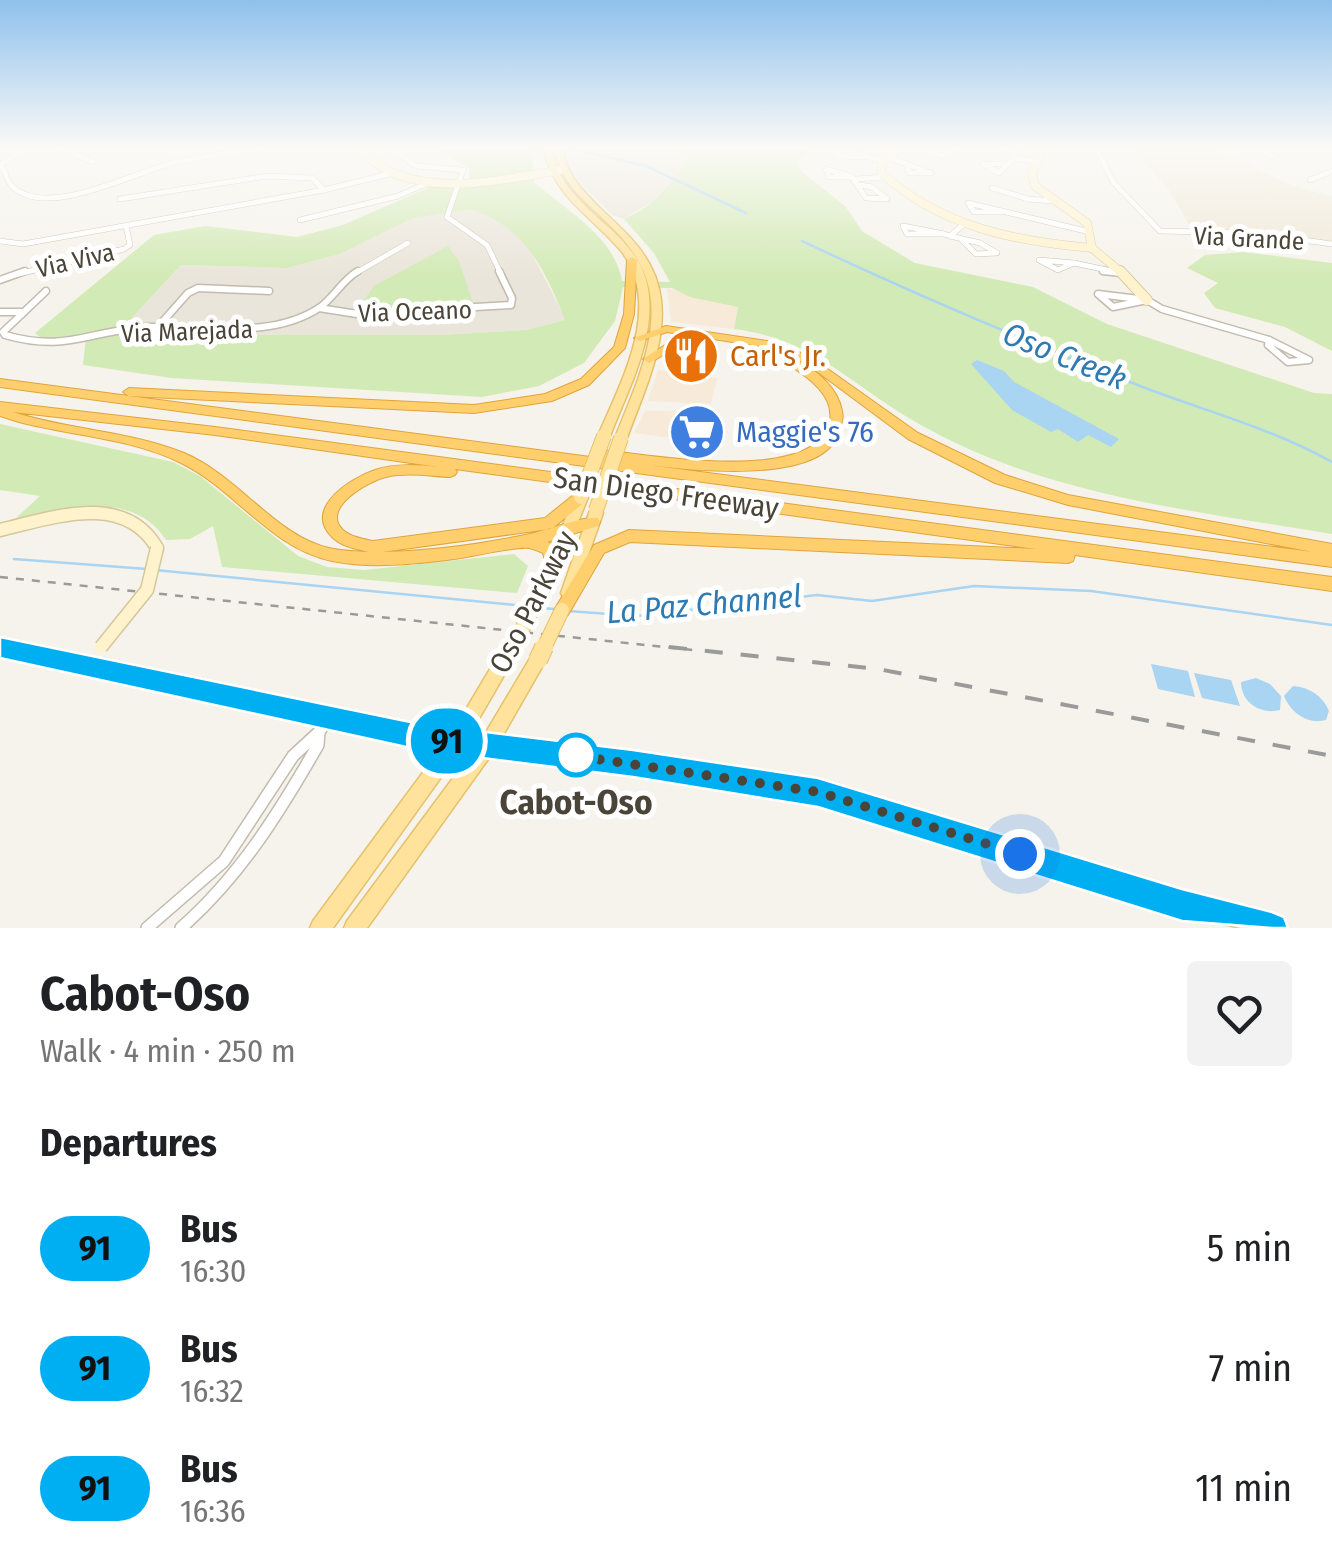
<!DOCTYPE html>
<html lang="en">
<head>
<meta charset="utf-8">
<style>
	body { margin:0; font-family:"Fira Sans Condensed",sans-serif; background:#f2f2f2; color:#202124; height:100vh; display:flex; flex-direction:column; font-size:38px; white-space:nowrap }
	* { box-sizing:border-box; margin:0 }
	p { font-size:32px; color:#757577 }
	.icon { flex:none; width:55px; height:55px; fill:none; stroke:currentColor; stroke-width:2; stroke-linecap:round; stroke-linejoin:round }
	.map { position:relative; height:928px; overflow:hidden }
	.sheet { display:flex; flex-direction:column; background:#fff; flex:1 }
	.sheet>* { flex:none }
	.badge { padding:0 20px; border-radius:32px; font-size:35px; line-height:65px }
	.you { position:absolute; width:50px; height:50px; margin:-25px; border:8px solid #fff; border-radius:50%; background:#1a73e8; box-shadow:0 0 0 15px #1a73e833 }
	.map>.badge { position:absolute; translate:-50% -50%; box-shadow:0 0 0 5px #fff }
	h2 { padding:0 40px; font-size:38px; line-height:90px }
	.round { display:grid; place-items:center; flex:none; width:105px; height:105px; border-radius:10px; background:#f2f2f2 }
	.headline { display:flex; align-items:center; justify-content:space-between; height:170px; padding:0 40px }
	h1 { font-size:48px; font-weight:700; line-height:75px }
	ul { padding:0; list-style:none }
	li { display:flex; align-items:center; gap:30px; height:120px; padding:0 40px }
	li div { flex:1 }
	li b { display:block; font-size:38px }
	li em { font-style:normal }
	li .badge { min-width:110px; font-weight:700; text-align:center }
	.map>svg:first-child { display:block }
	.residential { fill:#eae5da }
	.commercial { fill:#f7ead8 }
	.education { fill:#efe8d6 }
	.green { fill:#d2eab5; fill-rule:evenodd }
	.water { fill:#a9d4f2 }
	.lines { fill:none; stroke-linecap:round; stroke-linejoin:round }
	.stream { stroke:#a9d4f2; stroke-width:2.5 }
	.street-far2-casing { stroke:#c2bbae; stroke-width:6 }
	.street-far1-casing { stroke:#c2bbae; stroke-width:9 }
	.street-casing { stroke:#c2bbae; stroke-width:14 }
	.secondary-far3-casing { stroke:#d6c79b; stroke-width:9 }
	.secondary-far2-casing { stroke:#d6c79b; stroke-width:12 }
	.secondary-far1-casing { stroke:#d6c79b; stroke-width:15 }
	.secondary-casing { stroke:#d6c79b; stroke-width:19 }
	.primary-casing { stroke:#e6c16a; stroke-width:3 }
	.highway-casing { stroke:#e0a43c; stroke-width:2 }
	.street-far2 { stroke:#fff; stroke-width:5 }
	.street-far1 { stroke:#fff; stroke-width:6 }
	.street { stroke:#fff; stroke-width:11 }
	.secondary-far3 { stroke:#fff3cd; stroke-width:8 }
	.secondary-far2 { stroke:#fff3cd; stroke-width:10 }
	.secondary-far1 { stroke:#fff3cd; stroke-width:12 }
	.secondary { stroke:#fff3cd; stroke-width:16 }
	.primary { fill:#ffe39c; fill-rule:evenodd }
	.highway { fill:#ffcf6e; fill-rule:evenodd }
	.rail-far1 { stroke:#9a9a9a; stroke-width:2.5; stroke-dasharray:8 8; stroke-linecap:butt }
	.rail { stroke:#9a9a9a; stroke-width:4; stroke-dasharray:18 18; stroke-linecap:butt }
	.secondary-bridge-casing { stroke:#d6c79b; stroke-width:15; stroke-linecap:butt }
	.primary-bridge-far1-casing { stroke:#e6c16a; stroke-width:16; stroke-linecap:butt }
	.primary-bridge-casing { stroke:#e6c16a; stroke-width:20; stroke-linecap:butt }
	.secondary-bridge { stroke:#fff3cd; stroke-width:12 }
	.primary-bridge-far1 { stroke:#ffe39c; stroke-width:14 }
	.primary-bridge { stroke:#ffe39c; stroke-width:18 }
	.line { fill:#00aff2; stroke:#fff; stroke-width:2.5 }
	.walk { stroke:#4b4439; stroke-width:10; stroke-dasharray:0 18 }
	.stop-dot { fill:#fff; stroke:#00aff2; stroke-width:5 }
	.labels { text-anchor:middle; stroke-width:10; stroke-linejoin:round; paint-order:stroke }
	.far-street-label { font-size:25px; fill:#4b4439; stroke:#fff }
	.food-label { font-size:30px; fill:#c56008; stroke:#fff; text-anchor:start }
	.shop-label { font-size:30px; fill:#366cbe; stroke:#fff; text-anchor:start }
	.street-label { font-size:30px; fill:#4b4439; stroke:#fff }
	.water-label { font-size:32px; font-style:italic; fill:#2e7ab2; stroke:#fff }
	.near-stop-label { font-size:35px; font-weight:bold; fill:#4b4439; stroke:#fff }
</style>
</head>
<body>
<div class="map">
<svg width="1332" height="928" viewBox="0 0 1332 928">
	<rect width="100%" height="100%" fill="#f6f3ec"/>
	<g class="residential">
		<path d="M564 148H679L691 158 663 195 624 219 612 215 578 181 567 166Z"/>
		<path d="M469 209 491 215 524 238 566 320 526 330 439 335H130L128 322 181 265 287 268 340 254 411 219Z"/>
	</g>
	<g class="commercial">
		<path d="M667 288 738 306 734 329 671 322Z"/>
		<path d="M658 370 717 378 711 404 648 401Z"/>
		<path d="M710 410 702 442 634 433 645 411Z"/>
	</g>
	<path class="education" d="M1217 150 1286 183 1332 197V242L1251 231 1192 230 1169 190 1135 151Z"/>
	<g class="green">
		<path d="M436 148H531L535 183C566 210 615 237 622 281L670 282 654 253 624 219C655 206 671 184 690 158L679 148H813L798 161 801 171 846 207 862 231 915 263 1033 287 1107 324 1314 393 1332 394V534C1218 515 1098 501 990 458 965 448 938 435 914 421 848 383 814 339 734 329L738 307 690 297 672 288 623 287 615 321 584 363 539 386 482 397 171 378 83 365 86 337 42 339 35 333 154 235 205 226 297 237 343 225 432 186 470 185 469 168ZM469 209C525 225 545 270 565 320L526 330 439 335H130L129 321 181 265 287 268 340 254 411 219Z"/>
		<path d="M448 246 459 261 474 306 356 311 374 286Z"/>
		<path d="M1243 252 1332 263V351L1285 327 1215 308 1204 293 1218 283 1187 268 1205 255Z"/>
		<path d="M0 424 173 462 200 476 298 556 327 567 364 570 514 554 528 566 517 593 222 567 213 526 190 539 166 540C132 488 65 510 15 519L40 496 0 490Z"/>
	</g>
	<g class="water">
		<path d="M977 360 1004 371 1014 382 1119 439 1111 447 1088 435 1078 442 1058 429 1051 432 1012 410 971 364Z"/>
		<path d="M1151 664 1188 671 1195 697 1158 689Z"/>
		<path d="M1194 673 1231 680 1240 706 1202 698Z"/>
		<path d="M1256 678 1270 684 1281 696 1280 710C1261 715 1241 703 1241 682Z"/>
		<path d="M1293 686C1309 687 1323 696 1329 711L1326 720C1308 725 1291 713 1284 696Z"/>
	</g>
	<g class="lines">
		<g class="stream">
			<path d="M569 148 646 166 746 213"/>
			<path d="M802 241C914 294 1025 341 1140 386 1205 411 1271 428 1332 462"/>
			<path d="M14 559 147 569"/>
			<path d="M155 570 525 606"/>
			<path d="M538 608 555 609"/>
			<path d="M568 611 637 616 817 595 872 601 974 586 1091 591 1332 625"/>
		</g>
		<g class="street-far2-casing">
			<g id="street-far2">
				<path d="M27 148 1 164C4 170 7 180 11 185 43 220 129 175 166 165 198 155 232 154 265 148"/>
				<path d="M58 148 93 162"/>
				<path d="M390 148 416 166 463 170 447 217 487 245 501 274"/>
				<path d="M933 148 930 152 942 156 958 148"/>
				<path d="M1002 148 1016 154 1014 158 1038 162"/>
				<path d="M1096 148 1113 182 1160 231 1251 233 1332 244"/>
				<path d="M1253 148 1273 157"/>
				<path d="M866 157 837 156 839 150H844L882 161"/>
				<path d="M887 157 931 173H909L906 163"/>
				<path d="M983 164H1008L999 173Z"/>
				<path d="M1008 164 1014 158"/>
				<path d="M826 169 852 177H829Z"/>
				<path d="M852 177 866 198 887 199 872 187 860 185"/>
				<path d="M857 179 884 177"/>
				<path d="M1310 180 1332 171"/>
				<path d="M992 188 1028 199 1054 201"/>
				<path d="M120 199 267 176 312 178 324 190"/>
				<path d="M1003 212H974L968 203 1090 232"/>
				<path d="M300 220 398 196 430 182"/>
				<path d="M903 226 944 234H907Z"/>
				<path d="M944 234 950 236"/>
				<path d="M962 240 976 254 997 253 980 243 950 236 963 225"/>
				<path d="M0 241 23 244 324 190 393 173"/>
				<path d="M1039 260 1074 263 1058 270Z"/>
				<path d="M1074 263 1121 273"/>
				<path d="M18 274 124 249 130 245 126 226"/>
				<path d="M354 274 408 243"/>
			</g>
		</g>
		<g class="street-far1-casing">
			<g id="street-far1">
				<path d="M1103 271 1121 273"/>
				<path d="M0 280 25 271"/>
				<path d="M46 291 3 332 5 335C62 351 80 335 135 328 194 321 265 343 319 308 334 298 342 280 358 271"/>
				<path d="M1098 294 1147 300 1113 307Z"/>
				<path d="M1147 300 1162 309 1269 340"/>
				<path d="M319 308 357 314 511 305 512 298 499 271"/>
				<path d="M0 312H24"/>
				<path d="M157 328 188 293 198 288 269 291"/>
				<path d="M1269 340 1309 360 1288 362 1268 345Z"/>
			</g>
		</g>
		<g class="street-casing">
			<g id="street">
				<path d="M147 928 224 861 293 756 319 732"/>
				<path d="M181 928C240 876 279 813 318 745L319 732 328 718"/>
			</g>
		</g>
		<g class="secondary-far3-casing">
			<g id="secondary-far3">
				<path d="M353 148C367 155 378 167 393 173 446 195 507 178 562 170"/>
				<path d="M902 148 882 161 881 173C942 227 1013 241 1092 248"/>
				<path d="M1044 148 1032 173 1035 186 1087 223 1092 248"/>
				<path d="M1092 248 1123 274"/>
			</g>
		</g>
		<g class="secondary-far2-casing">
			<path id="secondary-far2" d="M1120 271 1147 300"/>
		</g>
		<g class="secondary-far1-casing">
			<g id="secondary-far1">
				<path d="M0 530C52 518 124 491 157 548"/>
				<path d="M0 647 12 650"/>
			</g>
		</g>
		<g class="secondary-casing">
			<path id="secondary" d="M0 647 420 737 633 763 818 793 1182 905 1273 928"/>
		</g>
		<g class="primary-casing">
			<g id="primary">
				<path d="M544 148H551C556 179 576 197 598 218 613 231 630 246 640 264 667 319 630 384 610 436L604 440 598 436C621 381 663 308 622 252 594 218 551 195 544 148Z"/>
				<path d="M555 148H562C567 177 584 192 604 212 621 228 639 244 650 265 680 320 646 385 627 438L621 442 615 438C635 386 669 321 641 266 631 245 613 228 596 212 576 193 559 177 555 148Z"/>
				<path d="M581 492 586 494 588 497 560 568 558 572 553 574 548 572 546 568 574 497 576 494Z"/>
				<path d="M596 508 601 509 603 513 575 593 573 597 568 599 563 597 561 593 589 513 591 509Z"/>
				<path d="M517 632 523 634 525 639 462 748 333 928H310L313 921 450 736 511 634Z"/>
				<path d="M538 653 544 655 546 660 494 751 367 928H344L347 921 482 739 532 655Z"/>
			</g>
		</g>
		<g class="highway-casing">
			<g id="highway">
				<path d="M632 257 637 260 634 314 625 348 589 385 552 401 474 413 129 396 123 392 129 388 474 405 545 394 581 379 614 347 624 314 627 260Z"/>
				<path d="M666 326 780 343 815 360 918 433 1005 475 1068 495 1332 544V567L0 387V379L598 458 596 455 598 452 603 450C650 455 819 486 830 420 834 396 809 378 792 367L790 364 792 361 796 360C816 369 838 388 842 411 844 419 841 425 838 434 822 485 689 470 647 465L1313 552 1068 505 995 483 908 439 807 364 773 348 667 332 640 341 634 338Z"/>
				<path d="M698 338 702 339V343L680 345 653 361 649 363 643 359 673 340Z"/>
				<path d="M0 402 215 427 1332 577V591L1075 555 1073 561 1068 563 630 542 604 553 568 615 562 617 556 615 554 610 594 545 629 530 1036 549 455 469 457 472 455 475 450 477C429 476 407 472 386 477 369 481 320 508 343 530 351 537 363 539 373 541L545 518 576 493H586L588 497 586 501 554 527 549 529 382 552C432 551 481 544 530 534 548 530 583 516 598 518L600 522 598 526 547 542 555 545 562 567 560 571 554 573 548 571 543 553C538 551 534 549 529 548 516 546 470 557 454 559 415 564 371 569 332 561 271 549 235 489 181 463 131 438 72 436 19 422L0 416ZM13 412 215 435 439 467C418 465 396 463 375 470 351 478 303 508 332 537 342 547 357 549 369 552 351 551 333 551 316 544 270 527 234 474 184 453 129 431 69 430 13 412Z"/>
			</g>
		</g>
		<use href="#street-far2" class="street-far2"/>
		<use href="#street-far1" class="street-far1"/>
		<use href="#street" class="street"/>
		<use href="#secondary-far3" class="secondary-far3"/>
		<use href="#secondary-far2" class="secondary-far2"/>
		<use href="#secondary-far1" class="secondary-far1"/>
		<use href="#secondary" class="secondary"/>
		<use href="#primary" class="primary"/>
		<use href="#highway" class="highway"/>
		<path class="rail-far1" d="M0 577 693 650"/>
		<path class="rail" d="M669 647 878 669 1332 756"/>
		<g class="secondary-bridge-casing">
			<path id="secondary-bridge" d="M101 647 147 590 157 548"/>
		</g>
		<g class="primary-bridge-far1-casing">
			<g id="primary-bridge-far1">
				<path d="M581 497 604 436"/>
				<path d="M596 510 621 438"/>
				<path d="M517 639 552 571"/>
				<path d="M543 650 562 610"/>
			</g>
		</g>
		<g class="primary-bridge-casing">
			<path id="primary-bridge" d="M538 660 544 647"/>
		</g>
		<use href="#secondary-bridge" class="secondary-bridge"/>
		<use href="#primary-bridge-far1" class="primary-bridge-far1"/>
		<use href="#primary-bridge" class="primary-bridge"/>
	</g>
	<linearGradient id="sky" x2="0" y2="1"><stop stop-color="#8fc1ec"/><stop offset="0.53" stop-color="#fbfaf6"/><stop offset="1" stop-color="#fbfaf6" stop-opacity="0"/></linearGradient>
	<rect width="1332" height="278" fill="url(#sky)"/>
	<path class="line" d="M0 637 420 724 633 750 818 778 1182 889 1272 912 1284 917 1288 928H1272L1182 921 818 807 633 777 420 750 0 658Z"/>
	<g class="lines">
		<path class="walk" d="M576 755H570L818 792 1020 854"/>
	</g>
	<defs>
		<g id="restaurant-disc" transform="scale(2.875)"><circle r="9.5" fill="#e8710a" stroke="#fff"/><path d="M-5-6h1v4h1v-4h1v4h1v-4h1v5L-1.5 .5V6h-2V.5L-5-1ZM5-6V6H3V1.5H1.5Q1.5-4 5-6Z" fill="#fff"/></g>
		<g id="supermarket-disc" transform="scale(2.875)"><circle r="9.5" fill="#3f7fe0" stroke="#fff"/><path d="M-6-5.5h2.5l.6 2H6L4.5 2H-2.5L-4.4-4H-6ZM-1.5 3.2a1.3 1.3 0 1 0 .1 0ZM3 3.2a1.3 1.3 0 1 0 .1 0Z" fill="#fff"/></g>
	</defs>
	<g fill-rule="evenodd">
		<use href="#restaurant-disc" x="691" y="356"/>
		<use href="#supermarket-disc" x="697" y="432"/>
	</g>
	<circle class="stop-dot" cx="576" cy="755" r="20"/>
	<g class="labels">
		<g class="far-street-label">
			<text transform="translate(1249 238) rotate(3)" y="9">Via Grande</text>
			<text transform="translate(75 260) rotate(-13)" y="9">Via Viva</text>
			<text transform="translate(415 311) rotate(-2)" y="9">Via Oceano</text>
			<text transform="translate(187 331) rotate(-2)" y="9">Via Marejada</text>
		</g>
		<g class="food-label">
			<text x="730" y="366">Carl's Jr.</text>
		</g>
		<g class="shop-label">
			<text x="736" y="442">Maggie's 76</text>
		</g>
		<g class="street-label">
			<text transform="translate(666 493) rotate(8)" y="10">San Diego Freeway</text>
			<text transform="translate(533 602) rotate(-63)" y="10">Oso Parkway</text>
		</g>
		<g class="water-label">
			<text transform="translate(1065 356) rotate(22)" y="11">Oso Creek</text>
			<text transform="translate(704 604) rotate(-5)" y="11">La Paz Channel</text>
		</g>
		<g class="near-stop-label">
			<text x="576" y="814">Cabot-Oso</text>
		</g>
	</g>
</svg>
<div class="you" style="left:1020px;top:854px"></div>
<b class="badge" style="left:447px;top:741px;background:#00aff2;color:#111">91</b>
</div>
<section class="sheet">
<div class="headline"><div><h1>Cabot-Oso</h1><p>Walk · 4 min · 250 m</p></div><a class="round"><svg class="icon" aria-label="heart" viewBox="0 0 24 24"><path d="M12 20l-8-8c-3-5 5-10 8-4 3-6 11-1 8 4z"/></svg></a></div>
<h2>Departures</h2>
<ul>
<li><span class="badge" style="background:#00aff2;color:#111">91</span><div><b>Bus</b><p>16:30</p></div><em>5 min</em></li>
<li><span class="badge" style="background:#00aff2;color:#111">91</span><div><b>Bus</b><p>16:32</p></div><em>7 min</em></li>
<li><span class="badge" style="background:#00aff2;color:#111">91</span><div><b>Bus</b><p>16:36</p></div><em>11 min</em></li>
</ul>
</section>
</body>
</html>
